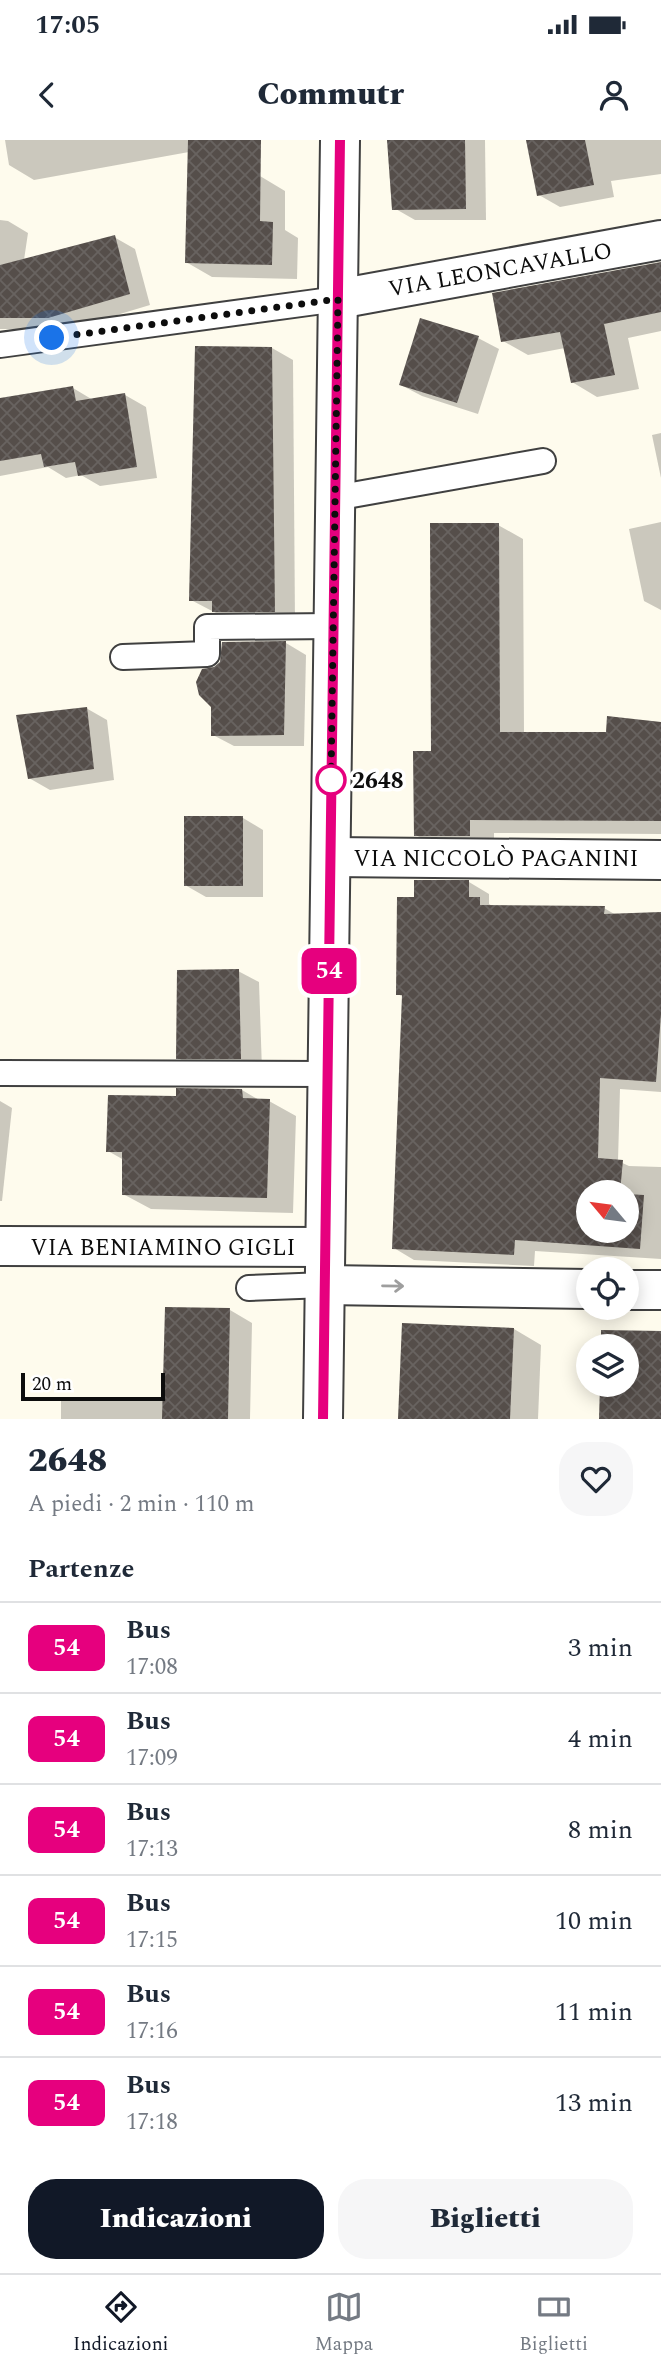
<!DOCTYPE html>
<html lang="it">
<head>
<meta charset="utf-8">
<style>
	body { margin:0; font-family:Spectral,serif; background:#f6f6f7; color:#1f2937; height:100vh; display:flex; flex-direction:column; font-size:26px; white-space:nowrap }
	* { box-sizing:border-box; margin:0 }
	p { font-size:23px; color:#747a83 }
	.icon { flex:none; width:38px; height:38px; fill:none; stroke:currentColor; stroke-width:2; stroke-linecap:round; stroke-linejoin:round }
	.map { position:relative; height:1279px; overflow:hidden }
	.sheet { display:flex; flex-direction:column; background:#fff; flex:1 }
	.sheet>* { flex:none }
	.badge { padding:0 14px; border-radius:10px; font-size:24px; line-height:46px }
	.needle { width:46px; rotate:299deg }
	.controls { position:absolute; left:576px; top:1040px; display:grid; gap:14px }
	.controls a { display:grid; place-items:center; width:63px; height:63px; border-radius:50%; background:#fff; box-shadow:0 4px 18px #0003; font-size:35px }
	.scale { position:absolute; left:21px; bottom:18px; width:144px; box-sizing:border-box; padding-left:7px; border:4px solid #0d0d0d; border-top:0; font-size:19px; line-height:24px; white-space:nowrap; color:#0d0d0d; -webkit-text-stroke:5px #fff; paint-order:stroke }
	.you { position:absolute; width:35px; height:35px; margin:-18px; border:5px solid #fff; border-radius:50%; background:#1a73e8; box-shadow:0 0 0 10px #1a73e833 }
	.map>.badge { position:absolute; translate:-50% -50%; box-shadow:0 0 0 4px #fff }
	h2 { padding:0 28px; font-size:26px; line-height:63px }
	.round { display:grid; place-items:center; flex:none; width:74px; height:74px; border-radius:28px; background:#f6f6f7 }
	.overview { display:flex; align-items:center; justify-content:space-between; height:119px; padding:0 28px }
	h1 { font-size:33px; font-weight:800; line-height:52px }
	.action { display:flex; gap:14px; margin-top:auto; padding:14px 28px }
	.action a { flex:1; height:80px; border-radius:28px; background:#111827; color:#fff; font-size:28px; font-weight:800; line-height:80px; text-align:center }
	.action a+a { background:#f6f6f7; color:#1f2937 }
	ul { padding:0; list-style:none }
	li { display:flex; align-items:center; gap:21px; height:91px; padding:0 28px; border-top:2px solid #e0e1e3 }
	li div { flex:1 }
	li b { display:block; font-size:26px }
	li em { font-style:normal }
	li .badge { min-width:77px; font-weight:700; text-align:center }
	.status { display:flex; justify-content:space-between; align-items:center; height:49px; padding:0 35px; background:#fff; direction:ltr }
	.status svg { height:19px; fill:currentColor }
	header { display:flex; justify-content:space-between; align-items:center; height:91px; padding:0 28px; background:#fff; font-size:32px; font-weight:800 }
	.dock { display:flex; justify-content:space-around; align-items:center; height:98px; border-top:2px solid #e0e1e3; background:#fff; font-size:19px; color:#747a83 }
	.dock a { display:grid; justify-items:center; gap:4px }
	.dock .selected { color:#111827 }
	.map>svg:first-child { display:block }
	.shadow { fill:#0003; fill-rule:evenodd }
	.building { fill:url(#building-cross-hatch) }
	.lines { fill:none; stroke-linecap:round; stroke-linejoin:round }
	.lane-casing { stroke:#404040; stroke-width:28 }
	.street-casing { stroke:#404040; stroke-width:42 }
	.lane { stroke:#fff; stroke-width:24 }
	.street { stroke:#fff; stroke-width:38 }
	.oneway { stroke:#9e9e9e }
	.line-casing { stroke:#fff; stroke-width:16 }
	.line { stroke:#e6007e; stroke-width:10 }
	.walk { stroke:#0d0d0d; stroke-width:7; stroke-dasharray:0 12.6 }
	.stop-dot { fill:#fff; stroke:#e6007e; stroke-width:3.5 }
	.labels { text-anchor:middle; stroke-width:7; stroke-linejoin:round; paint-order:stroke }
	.street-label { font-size:23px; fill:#0d0d0d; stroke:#fff }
	.stop-label { font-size:23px; font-weight:bold; fill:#0d0d0d; stroke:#fff; text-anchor:start }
</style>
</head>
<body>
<div class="status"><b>17:05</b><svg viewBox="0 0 49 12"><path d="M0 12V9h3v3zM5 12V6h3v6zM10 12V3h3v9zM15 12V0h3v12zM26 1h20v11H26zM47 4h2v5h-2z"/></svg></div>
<header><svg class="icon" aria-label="back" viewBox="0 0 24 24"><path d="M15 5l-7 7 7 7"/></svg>Commutr<svg class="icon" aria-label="person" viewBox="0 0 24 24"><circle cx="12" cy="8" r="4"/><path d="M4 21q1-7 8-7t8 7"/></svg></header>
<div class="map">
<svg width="661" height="1279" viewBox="0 0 661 1279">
	<defs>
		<pattern id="building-cross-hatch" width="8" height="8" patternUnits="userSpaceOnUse" patternTransform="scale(1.75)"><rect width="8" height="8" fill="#554e4a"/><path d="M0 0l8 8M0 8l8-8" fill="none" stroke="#686360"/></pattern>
	</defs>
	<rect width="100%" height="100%" fill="#fefbed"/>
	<g class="shadow">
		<path d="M5 0H246L260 36 285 51V90L298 98 297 139 212 137 186 122 189 12 34 40 9 25Z"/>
		<path d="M389 0H485L486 80H415L394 68Z"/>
		<path d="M528 0H661V34L611 41 614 57 560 67 539 55Z"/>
		<path d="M0 80 8 81 28 93 24 120 114 97 135 109 150 165 70 189H0Z"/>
		<path d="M661 124V191L628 198 639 249 597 257 572 242 565 208 528 215 503 201Z"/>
		<path d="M478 198 499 209 478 274 422 256 401 245Z"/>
		<path d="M272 208 293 220 295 483H235L191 460Z"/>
		<path d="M73 248 93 260 125 255 146 267 157 338 100 346 81 335 66 338 48 327 0 336V260Z"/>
		<path d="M661 293V338L652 295Z"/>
		<path d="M661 382V470L644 461 629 389Z"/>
		<path d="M498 385 523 399 524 594H608L661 584V694L494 693V710L440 709 416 695 433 612Z"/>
		<path d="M286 503 306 515 304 606H234L213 595Z"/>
		<path d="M86 568 107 580 114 640 50 650 29 638Z"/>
		<path d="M243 678 263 690V757H206L185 745Z"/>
		<path d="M469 742 489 754V764L494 767 604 768 616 775 661 773V952L620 949 618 1021 629 1026 661 1027V1119L535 1111 534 1126 414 1120 394 1108 403 857 398 854 416 759ZM588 1052H626V1090H588Z"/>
		<path d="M238 831 259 842 262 930H199L178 918Z"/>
		<path d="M242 950 259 960 269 961 296 976 293 1073 151 1069 123 1054 124 1020 108 1011 178 958Z"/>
		<path d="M0 961 12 968 2 1061H0Z"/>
		<path d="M230 1170 252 1183 250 1279H61V1257L164 1259Z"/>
		<path d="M514 1189 541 1205 538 1279H400Z"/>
	</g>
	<g class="building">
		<path d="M188 0H261L260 81 273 82 272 125 185 123Z"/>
		<path d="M387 0H465L466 69 392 70Z"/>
		<path d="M526 0H585L594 45 537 56Z"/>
		<path d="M115 95 130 154 48 178H0V125Z"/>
		<path d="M661 122V172L604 184 615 235 571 243 560 192 501 202 492 153Z"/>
		<path d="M420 178 479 196 457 263 399 245Z"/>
		<path d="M195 206 272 207 275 472H212V461H189Z"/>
		<path d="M73 246 76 261 125 253 137 327 78 336 75 322 44 327 41 314 0 321V258Z"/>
		<path d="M430 383H499L500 592H606L607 576 661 582V681L470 680V696H414L413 611H431Z"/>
		<path d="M286 501 284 595 211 596V567L199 555 196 542 202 529 214 527 220 522 222 502Z"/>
		<path d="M87 567 94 629 28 639 16 575Z"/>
		<rect x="184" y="676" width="59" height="70"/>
		<path d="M414 740H469V757H480V765L605 766 604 774 661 772V874L656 942 600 938 598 1018 623 1020 620 1052H588V1090H626V1054L644 1055 640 1109 515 1100 514 1115 392 1109 402 855H396L397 757H414Z"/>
		<path d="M239 829 241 919H176L177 830Z"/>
		<path d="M176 948 242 949 243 958 270 959 267 1058 122 1055V1012H106L108 955 176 956Z"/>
		<path d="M165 1167 230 1168 228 1279H162Z"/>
		<path d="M402 1183 514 1188 510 1279H398Z"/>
		<path d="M601 1190 661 1191V1279H599L600 1244H626V1206H601Z"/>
	</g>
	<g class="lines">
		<g class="lane-casing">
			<g id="lane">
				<path d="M0 205 338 159"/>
				<path d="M335 358 543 321"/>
				<path d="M123 517 207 514V487L334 486"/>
				<path d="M0 933 328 934"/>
				<path d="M249 1148 325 1145"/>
			</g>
		</g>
		<g class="street-casing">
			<g id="street">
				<path d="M338 159 661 100"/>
				<path d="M331 717 661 720"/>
				<path d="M0 1106 325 1107"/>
				<path d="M325 1145 588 1149"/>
				<path d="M626 1150H661"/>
				<path d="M323 1279 340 0"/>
			</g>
		</g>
		<use href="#lane" class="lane"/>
		<use href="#street" class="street"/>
	</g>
	<defs><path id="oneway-shaft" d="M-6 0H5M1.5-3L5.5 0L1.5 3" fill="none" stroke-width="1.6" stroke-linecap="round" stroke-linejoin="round" transform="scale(1.75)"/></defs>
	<use class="oneway" href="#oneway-shaft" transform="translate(393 1146) rotate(1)"/>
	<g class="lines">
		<g class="line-casing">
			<path id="line" d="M323 1279 340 0"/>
		</g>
		<use href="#line" class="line"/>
		<path class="walk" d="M52 198 338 159 331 640"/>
	</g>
	<circle class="stop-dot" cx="331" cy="640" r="14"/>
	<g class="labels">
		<g class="street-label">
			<text transform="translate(500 129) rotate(-10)" y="8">VIA LEONCAVALLO</text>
			<text x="496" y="726">VIA NICCOLÒ PAGANINI</text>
			<text x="163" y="1115">VIA BENIAMINO GIGLI</text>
		</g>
		<g class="stop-label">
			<text x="352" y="648">2648</text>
		</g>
	</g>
</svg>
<div class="controls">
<a><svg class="needle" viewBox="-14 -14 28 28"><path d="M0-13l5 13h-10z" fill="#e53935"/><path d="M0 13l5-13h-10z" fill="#747a83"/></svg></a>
<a><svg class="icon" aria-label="locate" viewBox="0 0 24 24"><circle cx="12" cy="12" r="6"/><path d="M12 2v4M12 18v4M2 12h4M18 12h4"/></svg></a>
<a><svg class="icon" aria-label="layers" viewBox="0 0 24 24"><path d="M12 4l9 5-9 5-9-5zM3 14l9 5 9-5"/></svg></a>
</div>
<div class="scale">20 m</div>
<div class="you" style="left:52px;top:198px"></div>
<b class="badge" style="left:329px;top:831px;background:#e6007e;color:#fff">54</b>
</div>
<section class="sheet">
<div class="overview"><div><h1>2648</h1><p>A piedi · 2 min · 110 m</p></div><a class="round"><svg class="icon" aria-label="heart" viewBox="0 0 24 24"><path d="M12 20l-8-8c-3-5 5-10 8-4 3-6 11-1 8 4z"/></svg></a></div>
<h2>Partenze</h2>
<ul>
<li><span class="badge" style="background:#e6007e;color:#fff">54</span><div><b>Bus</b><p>17:08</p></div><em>3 min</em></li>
<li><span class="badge" style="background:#e6007e;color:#fff">54</span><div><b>Bus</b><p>17:09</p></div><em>4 min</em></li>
<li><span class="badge" style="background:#e6007e;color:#fff">54</span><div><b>Bus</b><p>17:13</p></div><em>8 min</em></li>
<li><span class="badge" style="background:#e6007e;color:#fff">54</span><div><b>Bus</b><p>17:15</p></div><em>10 min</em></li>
<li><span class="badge" style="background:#e6007e;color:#fff">54</span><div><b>Bus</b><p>17:16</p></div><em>11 min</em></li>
<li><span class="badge" style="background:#e6007e;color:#fff">54</span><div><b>Bus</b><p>17:18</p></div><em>13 min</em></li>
</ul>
<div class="action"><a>Indicazioni</a><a>Biglietti</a></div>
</section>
<nav class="dock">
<a class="selected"><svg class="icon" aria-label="directions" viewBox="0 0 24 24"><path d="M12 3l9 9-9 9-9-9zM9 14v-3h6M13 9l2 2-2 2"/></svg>Indicazioni</a>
<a><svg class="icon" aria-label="map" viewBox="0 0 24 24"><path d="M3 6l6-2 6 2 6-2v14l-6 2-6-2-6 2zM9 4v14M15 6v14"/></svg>Mappa</a>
<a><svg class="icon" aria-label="tickets" viewBox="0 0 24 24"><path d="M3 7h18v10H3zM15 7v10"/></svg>Biglietti</a>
</nav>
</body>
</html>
